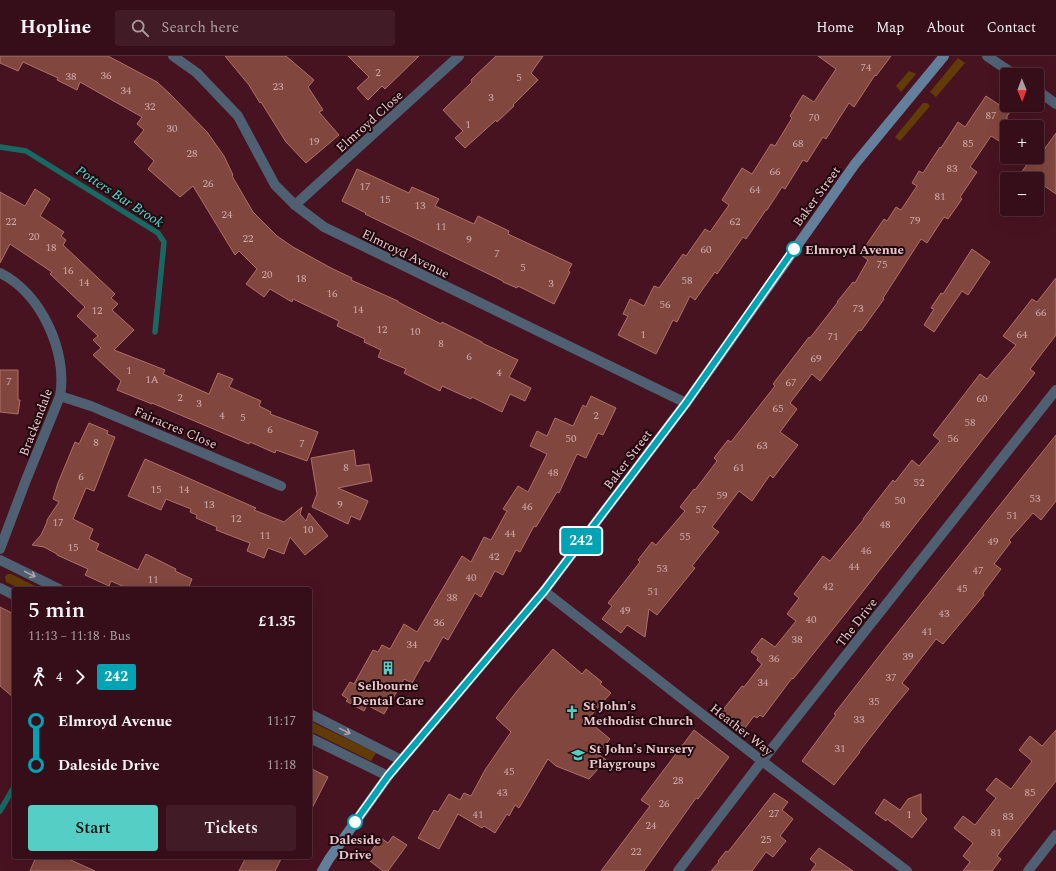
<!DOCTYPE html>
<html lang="en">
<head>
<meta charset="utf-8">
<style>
	body { margin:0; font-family:Spectral,serif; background:#411c26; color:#f1f3f6; height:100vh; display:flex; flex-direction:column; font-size:15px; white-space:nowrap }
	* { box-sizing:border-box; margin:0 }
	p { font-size:13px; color:#aa9ca2 }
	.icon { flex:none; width:22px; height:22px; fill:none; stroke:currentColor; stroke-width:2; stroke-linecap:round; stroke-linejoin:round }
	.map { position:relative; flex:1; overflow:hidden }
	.details { position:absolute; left:12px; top:531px; width:300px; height:272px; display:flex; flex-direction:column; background:#360e19; border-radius:4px; box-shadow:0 4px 16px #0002,0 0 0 1px #502e38 }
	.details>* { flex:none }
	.badge { padding:0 8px; border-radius:3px; font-size:14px; line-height:26px }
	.needle { width:26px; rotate:179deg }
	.buttons { position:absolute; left:1000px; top:12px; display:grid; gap:8px }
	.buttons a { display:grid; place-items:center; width:44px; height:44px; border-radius:4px; background:#360e19; box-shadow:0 4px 16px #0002,0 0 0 1px #502e38; font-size:20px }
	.map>.badge { position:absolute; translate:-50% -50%; box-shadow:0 0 0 2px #fff }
	.legs { display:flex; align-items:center; gap:6px; height:44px; padding:0 16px; font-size:13px }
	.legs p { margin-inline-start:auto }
	.overview { display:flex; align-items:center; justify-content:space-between; height:68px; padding:0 16px }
	h1 { font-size:22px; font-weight:600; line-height:30px }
	.cta { display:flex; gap:8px; margin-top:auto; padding:8px 16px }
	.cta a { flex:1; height:46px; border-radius:4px; background:#55cec5; color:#111; font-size:16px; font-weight:600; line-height:46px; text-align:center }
	.cta a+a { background:#411c26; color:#f1f3f6 }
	ul { padding:0 16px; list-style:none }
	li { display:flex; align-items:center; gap:14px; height:44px; font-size:15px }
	li i { display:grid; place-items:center; width:6px; height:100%; margin:0 5px; background:currentColor }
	li i::after { content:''; width:10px; height:10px; margin:-5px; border:3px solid; border-radius:50%; background:#360e19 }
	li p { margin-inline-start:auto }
	li:first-child i { background:linear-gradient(#0000 50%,currentColor 0) }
	li:last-child i { background:linear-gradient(currentColor 50%,#0000 0) }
	header { display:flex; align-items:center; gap:24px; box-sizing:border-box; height:56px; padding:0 20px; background:#360e19; border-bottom:1px solid #502e38 }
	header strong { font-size:19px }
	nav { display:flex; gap:22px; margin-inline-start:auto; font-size:14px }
	.search { width:280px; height:36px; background:#411c26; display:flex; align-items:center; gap:10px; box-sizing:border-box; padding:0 14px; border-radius:4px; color:#aa9ca2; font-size:15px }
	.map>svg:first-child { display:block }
	.green { fill:#623c07 }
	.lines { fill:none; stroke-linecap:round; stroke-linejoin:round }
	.stream { stroke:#186863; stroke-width:5.5 }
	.building { fill:#81473f; stroke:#ae7066 }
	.street { stroke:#4e6072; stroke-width:10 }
	.secondary { stroke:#627f9c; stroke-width:10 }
	.oneway { stroke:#b4a3ac }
	.line-1-casing { stroke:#fff; stroke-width:9 }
	.line-1 { stroke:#00a3b4; stroke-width:6 }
	.stop-1-dot { fill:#fff; stroke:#00a3b4; stroke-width:2 }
	.labels { text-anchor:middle; stroke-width:4; stroke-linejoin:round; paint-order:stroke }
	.number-label { font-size:11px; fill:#d0a7a9 }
	.street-label { font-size:13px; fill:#ebc7cc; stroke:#20090e }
	.stop-label { font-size:13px; font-weight:bold; fill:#ebc7cc; stroke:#20090e; text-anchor:start }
	.poi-label { font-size:13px; font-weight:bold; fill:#ebc7cc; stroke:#20090e; text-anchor:start }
	.water-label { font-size:14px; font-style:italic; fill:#50e0d6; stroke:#20090e }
</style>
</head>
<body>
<header>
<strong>Hopline</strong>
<div class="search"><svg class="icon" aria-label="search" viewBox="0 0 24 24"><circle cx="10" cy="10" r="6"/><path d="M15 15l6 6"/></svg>Search here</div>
<nav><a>Home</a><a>Map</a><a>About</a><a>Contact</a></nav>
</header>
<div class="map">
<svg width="1056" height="815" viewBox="0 0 1056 815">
	<rect width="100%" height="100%" fill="#481321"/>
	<g class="green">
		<path d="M958 2 965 7 936 41 930 36Z"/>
		<path d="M909 15 916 18 901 36 896 30Z"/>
		<path d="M923 47H927L930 50 900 85 895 81Z"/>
		<path d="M8 518H11L41 533H21L6 526 5 520Z"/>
		<path d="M310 665 376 697 371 705 310 675Z"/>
	</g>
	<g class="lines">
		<g class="stream">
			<path d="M0 91 26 95 158 177 164 186 155 276"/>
			<path d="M0 755 14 731"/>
		</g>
	</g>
	<g class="building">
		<path d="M0 0H108L157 26 170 38 207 76 224 100 233 119 232 120 253 156 277 180 293 191 331 212 352 222 351 224 398 245V246L441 268 442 266 482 286V287L518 304 509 321 531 332 525 345 510 338 502 356 472 341 471 343 442 330 440 335 404 317 406 313 378 301 381 294 364 286 365 283 337 270 339 265 293 243 292 246 270 233 264 241 246 228 257 213 239 195 235 199 193 130 180 141 148 113 154 105 134 86 144 74 137 68 142 61 80 26 77 34 57 24 58 22 23 6 18 15 0 7Z"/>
		<path d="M225 0H286L314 24 308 31 323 54 319 56 339 79 306 107 286 86 261 46 260 47 249 29Z"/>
		<path d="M348 0H419L385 33 382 30 368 44 357 32 369 21Z"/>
		<path d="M496 0H543L531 17 538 24 513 49 514 50 497 66 496 64 465 92 455 82 463 75 443 54 472 26 471 24Z"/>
		<path d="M818 0H891L876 20 875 19 854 51 849 47 826 83 823 81 807 106 803 104 785 133 782 131 767 154H766L746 183 743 181 717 218 715 216 695 244 690 240 677 266 673 264 656 298 618 279 628 260 623 258 630 243 644 250 654 230 659 232 683 198 686 200 705 173 710 176 729 149 722 144 742 112 752 118 771 88 775 90 792 62 790 60 803 39 814 46 836 13Z"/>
		<path d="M986 40 1010 56 1007 60V90L991 80 970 111 977 116 960 141 962 143 948 163 944 161 927 187 921 183 883 242 884 243 861 275 859 274 820 325 812 318 790 347 797 353 780 376 798 389 773 422 770 419 752 445 739 435 712 471 719 476 692 510 695 512 657 559 649 553 645 581 627 569 621 577 602 563 612 550 608 547 640 506 638 504 652 486 656 489 685 455 680 451 694 433 695 434 717 405 714 402 728 384 731 386 775 330 773 328 809 281 810 282 838 246H837L853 226 855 227 868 204 860 198 884 163 887 165 896 151 901 154 917 130 912 127 919 115 923 117 940 91 941 92 958 66 965 71Z"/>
		<path d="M1056 77V138L1037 125V123H1017L1032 101H1037V91L1043 95Z"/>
		<path d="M357 113 409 137 412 131 439 143 435 150 474 168 478 160 509 175 508 178 572 208 568 215 570 216 554 248 518 230 517 232 503 226V225L365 158 366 157 342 145Z"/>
		<path d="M35 133 50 143 40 160 64 176 61 180 66 184 63 189 115 238 111 242 118 248 112 254 134 274 114 294 165 314 163 318 209 338 218 317 233 323 229 331 261 345 259 350 271 356 270 358 318 376 307 405 276 394 275 397 250 386 249 388 152 347V348L117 334 121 325 93 299 101 292 93 284 98 280 77 260 85 251 50 218 52 216 10 188 0 207V136L25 150Z"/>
		<path d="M972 193 990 206 968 239 962 235 934 276 924 269 934 253 931 252 941 237 943 238Z"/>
		<path d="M1056 222V279L1030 313 1035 317 849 553 793 623 792 622 763 661 760 659 757 662 754 660 745 672 722 655 742 630 744 631 762 608 757 604 758 601 751 596 762 582 775 591 796 565 787 558 799 542 794 538 823 500 830 505 864 463H863L893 424 895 426 912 404 919 410 940 385 933 379 980 318 987 323 1016 289 1003 280 1032 243 1037 246Z"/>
		<path d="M0 314H18V344H20L18 358 0 356Z"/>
		<path d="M591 340 616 352 603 379 598 377 586 402 577 398 559 437 557 436 536 471 534 470 520 496 516 494 503 519 495 515 481 541 475 537 448 584 443 581 429 606 425 604 412 627 404 623 384 658 367 649 364 655 346 645 348 643 342 639 350 626 354 628 373 594 378 596 382 589 390 593 404 568 417 576 462 500 471 506 484 481 491 484 507 455 503 453 518 430 528 436 547 398 530 390 537 375 547 380 555 362 573 370 583 349 586 351Z"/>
		<path d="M89 367 108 375 107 378 115 381 94 435 86 432 73 463 93 473 89 483 99 488 96 494 138 514 146 498 176 513 175 515 192 523 188 533H129L111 525 109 530 85 519 88 513 57 499V498L44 491 32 489 41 479 47 466V464L59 446 53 443 58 427 75 386 79 388Z"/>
		<path d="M1056 379V445L1041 464 1033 457 1009 484 1011 486 994 508 1001 513 983 537 984 539 943 588 936 583 902 627 909 633 894 651 859 696H860L834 729 802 705 836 659 834 658 887 590Z"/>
		<path d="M354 394 356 410 369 408 372 425 338 432 368 445 360 464 351 460 348 468 312 451 317 438 311 402Z"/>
		<path d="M145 403 256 452 254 454 284 466 302 451 300 458 306 465 309 457 328 480 305 499 290 481 284 498 268 492 264 502 247 495 250 487 216 474 217 471 196 462 197 459 190 456 191 453 166 443 161 454 128 440Z"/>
		<path d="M0 551 14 558V642L0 630Z"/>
		<path d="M553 593 582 618 586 613 602 626 600 628 611 637 587 664 610 683 598 698 606 704 589 723 556 710 548 703 519 752 515 749 509 760 507 758 495 777 484 770 482 772 458 758 439 793 418 782 434 754 438 756 449 738 460 744 464 737 471 740 485 714 511 676 496 662 517 635Z"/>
		<path d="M694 674 729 701 698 743 696 742 644 815H601L650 750 641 744Z"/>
		<path d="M1056 674V725L997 800 1001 803 992 815H963L970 806 963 800 973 787 954 772 963 760 975 769 996 742 986 734 996 722 1011 733 1032 705 1019 694 1030 680 1042 690Z"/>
		<path d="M310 712 328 721 310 756Z"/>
		<path d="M774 737 788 746 782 754 793 763 780 780 786 785 773 801 766 796 752 815H711L719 806 718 805 726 795 728 796Z"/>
		<path d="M921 738V757L927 763 912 782 887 763 886 765 875 757 884 743 900 754 908 743Z"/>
		<path d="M393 780 407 789 388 815H383L366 802 381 782 388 787Z"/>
		<path d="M819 792 825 796 853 815H811L816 808 810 803Z"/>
		<path d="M36 801H64L95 815H30Z"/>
		<path d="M246 801H282L275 815H239Z"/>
	</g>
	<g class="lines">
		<g class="street">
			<path d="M173 0 197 17 238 60 275 129 295 149 324 171 686 347"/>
			<path d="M987 0 1015 19"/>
			<path d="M1037 34 1056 48"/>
			<path d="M295 149 459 0"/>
			<path d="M0 217C41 237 68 296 60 340L26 424 0 493"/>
			<path d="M60 340 91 350 281 430"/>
			<path d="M0 504 59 533"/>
			<path d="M0 532 14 539"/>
			<path d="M544 535 762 705 907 815"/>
			<path d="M310 658 401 704"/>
			<path d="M310 682 388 720"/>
			<path d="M678 815 762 705 1056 334"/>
			<path d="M1028 815 1056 779"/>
		</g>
		<path class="secondary" d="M322 815 329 803 388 720 544 535 686 347 855 108 944 0"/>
	</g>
	<defs><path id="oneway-shaft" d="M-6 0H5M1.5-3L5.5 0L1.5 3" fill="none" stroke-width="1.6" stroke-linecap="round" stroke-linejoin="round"/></defs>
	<g class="oneway">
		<use href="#oneway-shaft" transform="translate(30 518) rotate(26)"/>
		<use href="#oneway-shaft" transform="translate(345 675) rotate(26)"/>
	</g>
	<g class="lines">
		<g class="line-1-casing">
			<path id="line-1" d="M355 766 388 720 544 535 686 347 794 193"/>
		</g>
		<use href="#line-1" class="line-1"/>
	</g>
	<defs>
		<g id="building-bare" transform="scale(1.08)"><path d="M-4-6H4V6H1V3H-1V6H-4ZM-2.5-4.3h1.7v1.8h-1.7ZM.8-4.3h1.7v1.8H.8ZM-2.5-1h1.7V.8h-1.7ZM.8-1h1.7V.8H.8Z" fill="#55cec5" stroke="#20090e" stroke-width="2.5" paint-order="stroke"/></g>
		<g id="church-bare" transform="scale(1.08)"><path d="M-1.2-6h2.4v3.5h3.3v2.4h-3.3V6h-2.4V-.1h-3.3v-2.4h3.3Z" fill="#55cec5" stroke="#20090e" stroke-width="2.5" paint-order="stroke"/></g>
		<g id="school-bare" transform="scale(1.08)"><path d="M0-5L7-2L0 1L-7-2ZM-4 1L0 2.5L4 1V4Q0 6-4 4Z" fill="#55cec5" stroke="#20090e" stroke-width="2.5" paint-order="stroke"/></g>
	</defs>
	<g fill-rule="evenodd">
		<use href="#building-bare" x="388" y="612"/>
		<use href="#church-bare" x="572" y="656"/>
		<use href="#school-bare" x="578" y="699"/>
	</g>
	<g class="stop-1-dot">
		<circle cx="794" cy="193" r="7"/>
		<circle cx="355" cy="766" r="7"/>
	</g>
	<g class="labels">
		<g class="number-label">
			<text x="866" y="15">74</text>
			<text x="378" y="20">2</text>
			<text x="106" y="23">36</text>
			<text x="71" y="24">38</text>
			<text x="519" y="25">5</text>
			<text x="278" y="34">23</text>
			<text x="126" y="38">34</text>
			<text x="491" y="45">3</text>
			<text x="150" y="54">32</text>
			<text x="991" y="63">87</text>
			<text x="814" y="65">70</text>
			<text x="468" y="72">1</text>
			<text x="172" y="76">30</text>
			<text x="314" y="89">19</text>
			<text x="798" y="91">68</text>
			<text x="968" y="91">85</text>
			<text x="192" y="101">28</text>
			<text x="952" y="116">83</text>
			<text x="775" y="119">66</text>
			<text x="208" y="131">26</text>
			<text x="365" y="134">17</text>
			<text x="755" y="137">64</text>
			<text x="940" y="144">81</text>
			<text x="385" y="147">15</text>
			<text x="420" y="153">13</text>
			<text x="227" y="162">24</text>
			<text x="915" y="168">79</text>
			<text x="11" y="169">22</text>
			<text x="735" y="169">62</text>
			<text x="441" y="174">11</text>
			<text x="34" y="184">20</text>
			<text x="248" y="186">22</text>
			<text x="469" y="187">9</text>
			<text x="51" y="195">18</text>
			<text x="706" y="197">60</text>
			<text x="497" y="201">7</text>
			<text x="882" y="212">75</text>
			<text x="523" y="215">5</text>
			<text x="68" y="218">16</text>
			<text x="267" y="222">20</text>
			<text x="301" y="226">18</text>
			<text x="687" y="228">58</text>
			<text x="84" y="230">14</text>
			<text x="551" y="231">3</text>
			<text x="332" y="241">16</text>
			<text x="665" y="252">56</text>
			<text x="858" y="256">73</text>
			<text x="358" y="257">14</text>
			<text x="97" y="258">12</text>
			<text x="1041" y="260">66</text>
			<text x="382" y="277">12</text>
			<text x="415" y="279">10</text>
			<text x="643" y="282">1</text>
			<text x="1022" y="282">64</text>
			<text x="833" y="284">71</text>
			<text x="441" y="291">8</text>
			<text x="469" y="304">6</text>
			<text x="816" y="306">69</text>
			<text x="129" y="318">1</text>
			<text x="499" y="320">4</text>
			<text x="152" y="327">1A</text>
			<text x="9" y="329">7</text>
			<text x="791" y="330">67</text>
			<text x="180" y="345">2</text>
			<text x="982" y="346">60</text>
			<text x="199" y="351">3</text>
			<text x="778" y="356">65</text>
			<text x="222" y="363">4</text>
			<text x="596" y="363">2</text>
			<text x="243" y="365">5</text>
			<text x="970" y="370">58</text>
			<text x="270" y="377">6</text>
			<text x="571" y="386">50</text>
			<text x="953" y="386">56</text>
			<text x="96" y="390">8</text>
			<text x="302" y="391">7</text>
			<text x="762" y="393">63</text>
			<text x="346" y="415">8</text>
			<text x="739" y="415">61</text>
			<text x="553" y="420">48</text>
			<text x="81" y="424">6</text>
			<text x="919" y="430">52</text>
			<text x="156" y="437">15</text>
			<text x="184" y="437">14</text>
			<text x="722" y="443">59</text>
			<text x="1035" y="446">53</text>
			<text x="900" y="448">50</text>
			<text x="209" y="452">13</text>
			<text x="340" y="452">9</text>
			<text x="527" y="454">46</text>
			<text x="701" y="457">57</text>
			<text x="1012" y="463">51</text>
			<text x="236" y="466">12</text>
			<text x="58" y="470">17</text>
			<text x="885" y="472">48</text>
			<text x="308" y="477">10</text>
			<text x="510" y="481">44</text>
			<text x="265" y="483">11</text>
			<text x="685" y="484">55</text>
			<text x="993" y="489">49</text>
			<text x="73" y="495">15</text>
			<text x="866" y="498">46</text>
			<text x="494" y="504">42</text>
			<text x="854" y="514">44</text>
			<text x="662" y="516">53</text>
			<text x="978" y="518">47</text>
			<text x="471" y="525">40</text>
			<text x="153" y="527">11</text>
			<text x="828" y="534">42</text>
			<text x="962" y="536">45</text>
			<text x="653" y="539">51</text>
			<text x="452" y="545">38</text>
			<text x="625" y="558">49</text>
			<text x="944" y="561">43</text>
			<text x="811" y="567">40</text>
			<text x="439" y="570">36</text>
			<text x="927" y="579">41</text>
			<text x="797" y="587">38</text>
			<text x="412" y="592">34</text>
			<text x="908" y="604">39</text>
			<text x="774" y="606">36</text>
			<text x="891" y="625">37</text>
			<text x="763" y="630">34</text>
			<text x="874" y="649">35</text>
			<text x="859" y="667">33</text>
			<text x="840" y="696">31</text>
			<text x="509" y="719">45</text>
			<text x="678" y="728">28</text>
			<text x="502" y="740">43</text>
			<text x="1030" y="740">85</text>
			<text x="664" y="751">26</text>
			<text x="774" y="761">27</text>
			<text x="478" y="762">41</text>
			<text x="909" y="762">1</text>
			<text x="1008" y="764">83</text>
			<text x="651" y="773">24</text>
			<text x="996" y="780">81</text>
			<text x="766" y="787">25</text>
			<text x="636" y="799">22</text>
		</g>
		<g class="street-label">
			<text transform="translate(369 65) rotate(-42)" y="5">Elmroyd Close</text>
			<text transform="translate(816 140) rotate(-54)" y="5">Baker Street</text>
			<text transform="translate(406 197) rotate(26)" y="5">Elmroyd Avenue</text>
			<text transform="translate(35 366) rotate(-69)" y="5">Brackendale</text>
			<text transform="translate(176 371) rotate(23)" y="5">Fairacres Close</text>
			<text transform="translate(627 403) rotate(-53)" y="5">Baker Street</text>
			<text transform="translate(856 566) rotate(-52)" y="5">The Drive</text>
			<text transform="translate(742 673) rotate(38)" y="5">Heather Way</text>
		</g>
		<g class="stop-label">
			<text x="805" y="198">Elmroyd Avenue</text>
			<text x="355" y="788" text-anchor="middle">Daleside<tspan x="355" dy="15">Drive</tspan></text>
		</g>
		<g class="poi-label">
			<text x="388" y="634" text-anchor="middle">Selbourne<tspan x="388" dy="15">Dental Care</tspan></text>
			<text x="583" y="654">St John's<tspan x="583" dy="15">Methodist Church</tspan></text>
			<text x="589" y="697">St John's Nursery<tspan x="589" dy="15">Playgroups</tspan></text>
		</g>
		<g class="water-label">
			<text transform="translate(120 140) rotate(33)" y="5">Potters Bar Brook</text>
		</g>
	</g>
</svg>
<div class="buttons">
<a><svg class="needle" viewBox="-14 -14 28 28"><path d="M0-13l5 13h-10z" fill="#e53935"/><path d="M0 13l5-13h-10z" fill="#aa9ca2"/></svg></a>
<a>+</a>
<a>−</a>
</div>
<b class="badge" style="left:581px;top:485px;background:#00a3b4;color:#fff">242</b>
<section class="details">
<div class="overview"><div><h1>5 min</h1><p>11:13 – 11:18 · Bus</p></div><b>£1.35</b></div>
<div class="legs"><svg class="icon" aria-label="walk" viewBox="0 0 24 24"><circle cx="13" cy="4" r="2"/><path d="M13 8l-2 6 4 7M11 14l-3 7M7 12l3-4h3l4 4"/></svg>4<svg class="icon" aria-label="forward" viewBox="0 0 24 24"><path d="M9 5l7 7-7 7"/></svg><b class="badge" style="background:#00a3b4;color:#fff">242</b></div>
<ul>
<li><i style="color:#00a3b4"></i><b>Elmroyd Avenue</b><p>11:17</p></li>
<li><i style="color:#00a3b4"></i><b>Daleside Drive</b><p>11:18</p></li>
</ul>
<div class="cta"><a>Start</a><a>Tickets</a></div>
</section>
</div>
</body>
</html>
